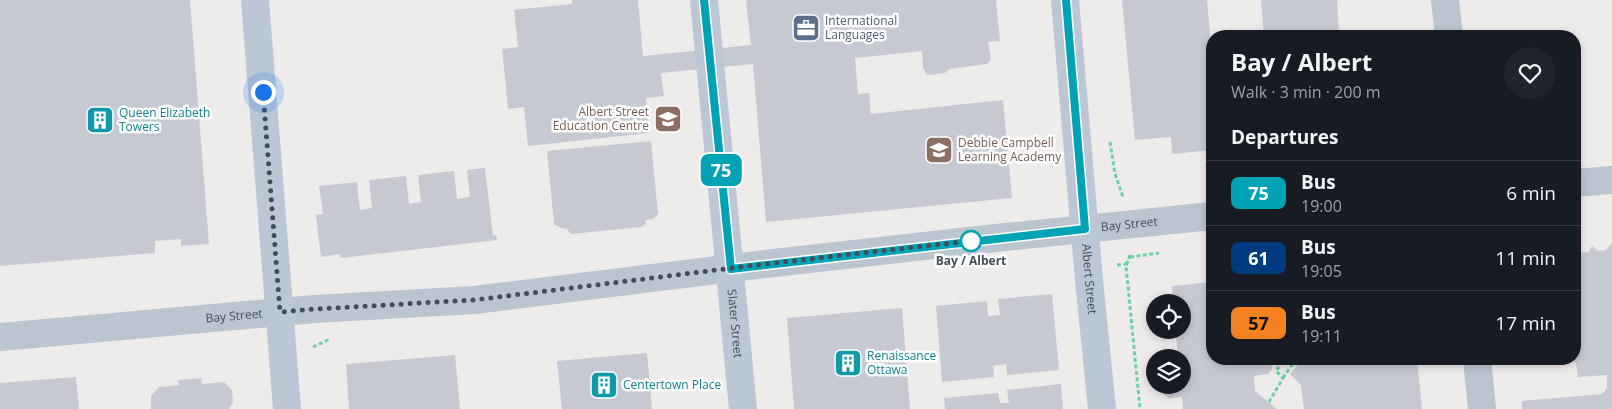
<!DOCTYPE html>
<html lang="en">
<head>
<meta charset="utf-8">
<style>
	body { margin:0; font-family:"Open Sans",sans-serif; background:#20242c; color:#f1f3f6; height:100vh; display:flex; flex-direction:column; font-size:19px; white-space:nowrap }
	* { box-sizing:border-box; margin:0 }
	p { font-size:16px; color:#9ea1a6 }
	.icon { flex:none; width:28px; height:28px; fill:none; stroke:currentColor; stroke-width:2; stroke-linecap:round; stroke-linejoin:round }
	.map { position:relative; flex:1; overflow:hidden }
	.drawer { position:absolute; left:1206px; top:30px; width:375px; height:335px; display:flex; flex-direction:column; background:#171b24; border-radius:20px; box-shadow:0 2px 8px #0003 }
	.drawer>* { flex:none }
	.badge { padding:0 10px; border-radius:8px; font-size:18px; line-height:32px }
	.fabs { position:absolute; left:1146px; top:294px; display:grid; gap:10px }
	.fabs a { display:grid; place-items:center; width:45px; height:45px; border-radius:50%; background:#171b24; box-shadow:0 2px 8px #0003; font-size:25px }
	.you { position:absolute; width:25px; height:25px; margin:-12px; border:4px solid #fff; border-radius:50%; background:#1a73e8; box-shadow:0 0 0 8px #1a73e833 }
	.map>.badge { position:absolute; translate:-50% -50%; box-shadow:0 0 0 2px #fff }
	h2 { padding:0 25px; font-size:19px; line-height:45px }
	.round { display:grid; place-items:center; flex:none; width:52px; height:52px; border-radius:26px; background:#20242c }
	.head { display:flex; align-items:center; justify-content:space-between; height:85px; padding:0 25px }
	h1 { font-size:24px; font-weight:700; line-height:38px }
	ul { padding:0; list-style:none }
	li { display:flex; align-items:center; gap:15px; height:65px; padding:0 25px; border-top:1px solid #363941 }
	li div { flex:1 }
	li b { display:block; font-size:19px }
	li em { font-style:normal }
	li .badge { min-width:55px; font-weight:700; text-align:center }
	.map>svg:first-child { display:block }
	.building { fill:#c7c9d2 }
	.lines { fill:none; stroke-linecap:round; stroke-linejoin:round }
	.path { stroke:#6bd0a3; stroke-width:3; stroke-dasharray:4 2.5; stroke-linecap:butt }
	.minor { stroke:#bbc5cf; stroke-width:28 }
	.tertiary { stroke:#bbc5cf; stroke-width:28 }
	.secondary { stroke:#bcc7d6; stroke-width:28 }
	.line-casing { stroke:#fff; stroke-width:11 }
	.line { stroke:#00a3b4; stroke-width:8 }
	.walk { stroke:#434d59; stroke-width:5; stroke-dasharray:0 9 }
	.stop-dot { fill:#fff; stroke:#00a3b4; stroke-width:2.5 }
	.labels { text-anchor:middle; stroke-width:5; stroke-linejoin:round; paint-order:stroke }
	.service-label { font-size:12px; fill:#4e5e75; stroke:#fff; text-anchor:start }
	.education-label { font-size:12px; fill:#785e54; stroke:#fff; text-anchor:end }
	.culture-label { font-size:12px; fill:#0d838f; stroke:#fff; text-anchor:start }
	.street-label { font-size:12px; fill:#434d59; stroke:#fff }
	.stop-label { font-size:12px; font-weight:bold; fill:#434d59; stroke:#fff }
</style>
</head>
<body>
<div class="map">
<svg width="1612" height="409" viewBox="0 0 1612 409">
	<rect width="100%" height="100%" fill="#eeebeb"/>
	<g class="building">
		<path d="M0 0H190L209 244 181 246V239L155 241V253L0 266Z"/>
		<path d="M572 0H638L643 56 751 45 746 0H996L1000 41 988 42 991 60 987 64 950 69V68L945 73 927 75 923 68 922 51 855 58 858 94 869 93 871 114 1003 100 1012 198 766 222 753 64 661 73 664 96 646 98 649 133 528 146 524 107 508 109 502 49 518 47 514 10 572 4Z"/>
		<path d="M1122 0H1207L1212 56V150L1172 154 1171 137 1135 140Z"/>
		<path d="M1261 0H1337L1339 36H1264Z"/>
		<path d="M651 141 658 214 653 219 645 220 646 223 642 227 571 234 567 229 561 228 554 224 547 151Z"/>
		<path d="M485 168 493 236 496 235 497 240 341 258 340 254 321 257 316 215 323 214 319 186 357 182 360 210 372 208 369 180 406 176 409 204 421 202 418 175 454 171 457 199 470 197 467 170Z"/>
		<path d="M1612 243V409H1522V401L1602 394 1607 388V375L1578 377 1576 363 1570 359H1575V317H1579L1578 313H1575V253L1588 252 1592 246 1598 251 1606 250Z"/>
		<path d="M1212 282V359H1270L1271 360 1272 369 1268 374 1254 376 1255 391 1277 409H1183L1182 397 1169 398 1162 393 1161 385H1182V358H1178L1176 335 1163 336 1156 330H1182V302H1173L1172 286Z"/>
		<path d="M1052 294 1059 370 1007 375 1006 364 993 366 994 377 942 382 936 306 987 301 988 316 1000 315 998 299Z"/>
		<path d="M902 308 910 409H794L787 318Z"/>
		<path d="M647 353 652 409H562L557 361Z"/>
		<path d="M455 355 460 409H349L346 364Z"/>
		<path d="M1303 359H1417L1422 409H1304L1301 385 1290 374Z"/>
		<path d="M76 377 79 409H0V383Z"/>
		<path d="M201 378 202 384 224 382 232 390 233 402 229 409H151V396L159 387 179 385 178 380Z"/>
		<path d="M1061 384 1063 409H945L944 398 998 393 1000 403H1009L1007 390Z"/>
	</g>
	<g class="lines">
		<g class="path">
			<path d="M1110 142 1115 174 1123 197"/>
			<path d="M1130 255 1126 266 1140 409"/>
			<path d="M1130 257 1159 253"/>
			<path d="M1117 265 1127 264"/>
			<path d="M313 347 330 339"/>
			<path d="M1283 378 1296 359"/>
			<path d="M1269 402 1283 378 1276 371 1284 359"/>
		</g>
		<g class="minor">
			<path d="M1445 0 1449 36"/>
			<path id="s1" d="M0 337 280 312"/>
		</g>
		<g class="tertiary">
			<path d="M1575 183 1612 180"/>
			<path id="s2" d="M280 312 315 309 474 300 765 264 996 238 1212 216"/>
			<path d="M1477 359 1482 409"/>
		</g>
		<g class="secondary">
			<path d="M255 0 287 409"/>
			<path id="s3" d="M704 0 743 409"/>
			<path id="s4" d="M1065 0 1089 280 1102 409"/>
		</g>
	</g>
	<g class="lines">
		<g class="line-casing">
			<path id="line" d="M704 0 731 269 1085 229 1066 0"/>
		</g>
		<use href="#line" class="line"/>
		<path class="walk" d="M263 92 280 312 315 309 474 300 765 264 977 240 971 241"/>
	</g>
	<defs>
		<g id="office-square" transform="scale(1.4375)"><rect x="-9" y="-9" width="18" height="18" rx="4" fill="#5c6f8a" stroke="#fff"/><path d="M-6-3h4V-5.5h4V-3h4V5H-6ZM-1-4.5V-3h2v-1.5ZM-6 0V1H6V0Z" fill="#fff"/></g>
		<g id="school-square" transform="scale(1.4375)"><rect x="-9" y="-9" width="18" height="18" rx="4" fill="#8d6e63" stroke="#fff"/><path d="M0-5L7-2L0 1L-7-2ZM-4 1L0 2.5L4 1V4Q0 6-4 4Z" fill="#fff"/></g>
		<g id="building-square" transform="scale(1.4375)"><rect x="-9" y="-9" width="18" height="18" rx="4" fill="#0f9aa8" stroke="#fff"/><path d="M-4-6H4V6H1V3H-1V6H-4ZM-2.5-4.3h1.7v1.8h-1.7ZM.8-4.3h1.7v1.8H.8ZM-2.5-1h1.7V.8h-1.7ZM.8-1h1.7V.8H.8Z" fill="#fff"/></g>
	</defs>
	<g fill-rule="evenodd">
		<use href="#office-square" x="806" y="28"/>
		<use href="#school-square" x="668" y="119"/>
		<use href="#building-square" x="100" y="120"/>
		<use href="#school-square" x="939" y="150"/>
		<use href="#building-square" x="848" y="363"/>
		<use href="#building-square" x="604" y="385"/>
	</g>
	<circle class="stop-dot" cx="971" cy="241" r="10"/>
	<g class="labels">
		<g class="service-label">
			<text x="825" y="25">International<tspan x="825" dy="14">Languages</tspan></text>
		</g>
		<g class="education-label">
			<text x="649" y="116">Albert Street<tspan x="649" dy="14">Education Centre</tspan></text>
			<text x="958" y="147" text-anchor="start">Debbie Campbell<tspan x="958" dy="14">Learning Academy</tspan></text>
		</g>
		<g class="culture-label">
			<text x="119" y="117">Queen Elizabeth<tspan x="119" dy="14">Towers</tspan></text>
			<text x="867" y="360">Renaissance<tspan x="867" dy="14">Ottawa</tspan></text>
			<text x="623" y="389">Centertown Place</text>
		</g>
		<g class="street-label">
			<text dy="4" stroke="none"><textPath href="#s2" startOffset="854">Bay Street</textPath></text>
			<text dy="4" stroke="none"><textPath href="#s4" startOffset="280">Albert Street</textPath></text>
			<text dy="4" stroke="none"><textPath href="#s1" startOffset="235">Bay Street</textPath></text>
			<text dy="4" stroke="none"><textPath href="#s3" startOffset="325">Slater Street</textPath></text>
		</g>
		<g class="stop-label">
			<text x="971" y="265">Bay / Albert</text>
		</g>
	</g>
</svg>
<div class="fabs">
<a><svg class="icon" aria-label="locate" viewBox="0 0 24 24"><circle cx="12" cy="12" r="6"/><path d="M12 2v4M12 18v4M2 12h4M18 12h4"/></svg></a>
<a><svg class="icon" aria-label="layers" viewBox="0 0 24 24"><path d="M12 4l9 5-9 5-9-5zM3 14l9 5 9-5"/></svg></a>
</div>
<div class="you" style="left:263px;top:92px"></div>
<b class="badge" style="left:721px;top:170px;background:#00a3b4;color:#fff">75</b>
<section class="drawer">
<div class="head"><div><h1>Bay / Albert</h1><p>Walk · 3 min · 200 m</p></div><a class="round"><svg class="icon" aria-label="heart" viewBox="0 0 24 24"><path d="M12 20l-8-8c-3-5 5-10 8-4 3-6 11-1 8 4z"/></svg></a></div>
<h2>Departures</h2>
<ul>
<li><span class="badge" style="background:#00a3b4;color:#fff">75</span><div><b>Bus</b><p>19:00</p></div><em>6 min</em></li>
<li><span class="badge" style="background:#003b80;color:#fff">61</span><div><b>Bus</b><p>19:05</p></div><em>11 min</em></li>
<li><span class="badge" style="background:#f58220;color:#111">57</span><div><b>Bus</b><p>19:11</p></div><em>17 min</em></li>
</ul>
</section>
</div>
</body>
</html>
